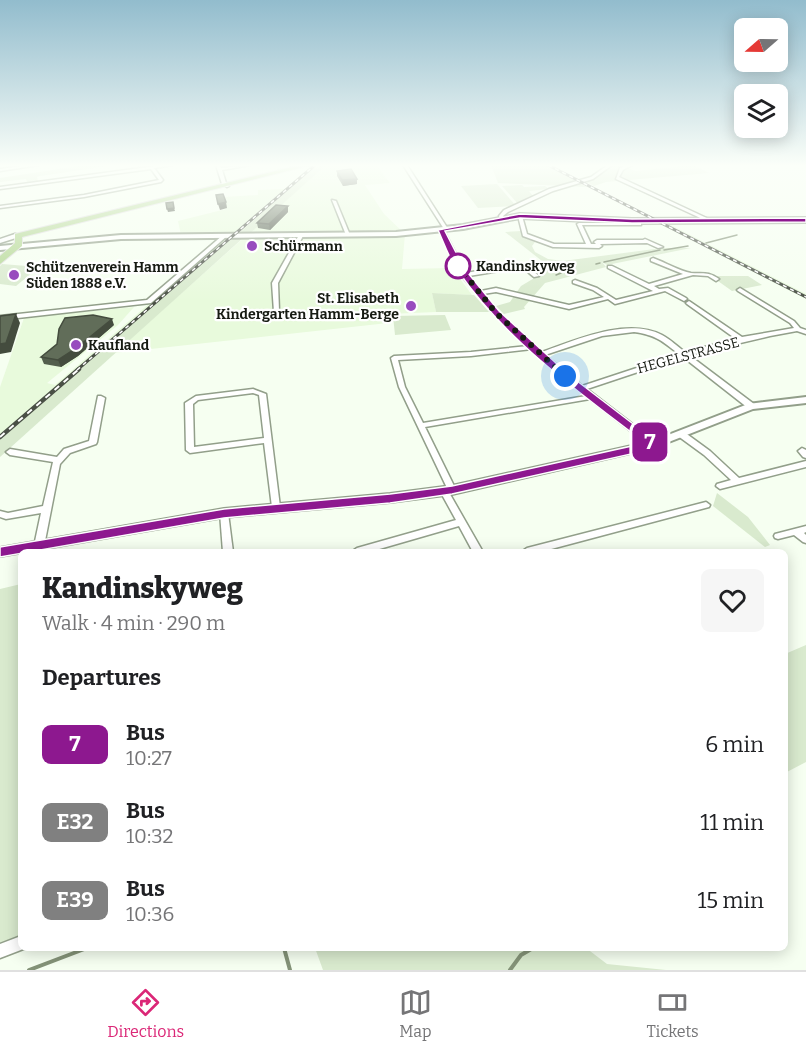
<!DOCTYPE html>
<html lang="en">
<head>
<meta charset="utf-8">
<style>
	body { margin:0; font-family:Bitter,serif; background:#f6f6f6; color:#202124; height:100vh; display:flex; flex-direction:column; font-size:22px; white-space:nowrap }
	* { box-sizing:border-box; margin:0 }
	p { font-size:20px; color:#757577 }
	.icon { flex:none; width:33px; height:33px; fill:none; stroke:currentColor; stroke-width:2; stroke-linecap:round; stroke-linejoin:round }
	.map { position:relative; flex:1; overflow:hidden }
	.side { position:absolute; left:18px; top:549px; width:770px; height:402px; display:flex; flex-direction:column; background:#fff; border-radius:9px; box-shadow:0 3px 15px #0003 }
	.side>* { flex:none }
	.badge { padding:0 12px; border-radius:9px; font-size:21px; line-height:39px }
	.needle { width:39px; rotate:250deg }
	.buttons { position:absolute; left:734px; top:18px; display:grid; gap:12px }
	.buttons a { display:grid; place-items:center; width:54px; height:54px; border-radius:9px; background:#fff; box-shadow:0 3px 15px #0003; font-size:30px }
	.you { position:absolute; width:30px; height:30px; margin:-15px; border:4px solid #fff; border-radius:50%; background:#1a73e8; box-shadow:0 0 0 9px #1a73e833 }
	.map>.badge { position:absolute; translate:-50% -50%; box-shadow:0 0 0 3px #fff }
	h2 { padding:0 24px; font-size:22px; line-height:54px }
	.round { display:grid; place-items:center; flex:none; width:63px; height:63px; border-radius:9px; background:#f6f6f6 }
	.head { display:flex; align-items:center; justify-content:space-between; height:102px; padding:0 24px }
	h1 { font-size:28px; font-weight:800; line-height:45px }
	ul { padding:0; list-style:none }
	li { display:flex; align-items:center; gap:18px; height:78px; padding:0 24px }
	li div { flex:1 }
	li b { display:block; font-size:22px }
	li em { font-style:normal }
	li .badge { min-width:66px; font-weight:700; text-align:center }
	.tab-bar { display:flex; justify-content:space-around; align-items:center; height:84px; border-top:2px solid #e0e0e0; background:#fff; font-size:16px; color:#757577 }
	.tab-bar a { display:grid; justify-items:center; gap:3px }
	.tab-bar .current { color:#db2777 }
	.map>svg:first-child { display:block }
	.built { fill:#e8fadc }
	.green { fill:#d9eace }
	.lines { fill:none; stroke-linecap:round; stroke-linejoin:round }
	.stream-far1 { stroke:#849378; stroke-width:1.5 }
	.stream { stroke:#849378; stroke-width:4 }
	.minor-casing { stroke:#929f8a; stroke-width:3 }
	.tertiary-casing { stroke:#929f8a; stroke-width:4 }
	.secondary-casing { stroke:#929f8a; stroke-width:3 }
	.primary-casing { stroke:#dfdfde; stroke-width:2 }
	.minor { fill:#fff; fill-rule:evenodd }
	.tertiary { fill:#fff; fill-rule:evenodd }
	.secondary { fill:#fff; fill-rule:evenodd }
	.primary { fill:#b2d691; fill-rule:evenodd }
	.rail-far1-casing { stroke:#4a5046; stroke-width:3 }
	.rail-casing { stroke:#4a5046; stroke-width:4.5 }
	.rail-far1 { stroke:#fff; stroke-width:1.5; stroke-dasharray:4; stroke-linecap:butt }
	.rail { stroke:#fff; stroke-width:2; stroke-dasharray:6; stroke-linecap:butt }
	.wall { fill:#535e4d }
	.shaded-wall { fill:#444c3e }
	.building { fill:#616d59; stroke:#444c3e; stroke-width:1.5 }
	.line { fill:#8d188f; stroke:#fff; stroke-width:1.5 }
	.walk { stroke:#171b13; stroke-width:6; stroke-dasharray:0 10.8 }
	.poi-dot { fill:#984cbe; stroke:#fff; stroke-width:2 }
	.stop-dot { fill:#fff; stroke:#8d188f; stroke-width:3 }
	.labels { text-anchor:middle; stroke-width:4.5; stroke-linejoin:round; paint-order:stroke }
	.far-poi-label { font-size:14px; font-weight:bold; fill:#171b13; stroke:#fff; text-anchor:start }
	.far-stop-label { font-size:14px; font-weight:bold; fill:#171b13; stroke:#fff; text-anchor:start }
	.far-street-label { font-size:14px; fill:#171b13; stroke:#fff }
</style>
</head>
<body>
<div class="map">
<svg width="806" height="970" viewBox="0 0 806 970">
	<rect width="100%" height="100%" fill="#f6fff1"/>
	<g class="built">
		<path d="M326 165H376L390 183 365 185 384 214 405 234 402 269 452 268 472 295 432 293 436 312 388 314V323L114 353Z"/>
		<path d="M313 168 236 235H181L178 221 226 209 224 197 258 195V190L284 189 308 169Z"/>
		<path d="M663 221 806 294V299L656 222Z"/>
		<path d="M225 238H232L0 439V387L24 318 134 307 118 325 47 383 55 385Z"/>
	</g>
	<g class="green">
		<path d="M85 165H115L40 176 37 177 38 181 27 182 26 179 0 182V178Z"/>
		<path d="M326 165 247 236 237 235 313 168Z"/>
		<path d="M491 165H546L587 187 498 183Z"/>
		<path d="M611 165H628L624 166 635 171 693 165 709 173 606 182 594 186 586 182 599 175Z"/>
		<path d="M497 184 516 206 478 208 461 186Z"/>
		<path d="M522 185 524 187 545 186 549 189 529 191 533 196 518 204 502 186Z"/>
		<path d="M521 231 523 237 535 242 532 246 535 252 548 259 563 261 662 248H691L607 265 602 262 606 267 545 283 524 307 525 309 504 314 496 306 510 302 521 286 551 268 505 232Z"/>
		<path d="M232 238H243L0 457V439Z"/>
		<path d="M2 264 39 267 16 286 0 284V266Z"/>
		<path d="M717 276H748L762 285 732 291 718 281Z"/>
		<path d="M432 293 474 295 489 312H436Z"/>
		<path d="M445 315 451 330 395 335 393 316Z"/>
		<path d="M717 493 748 517 770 545 765 547 713 506Z"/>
		<path d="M21 584V940L0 947V589Z"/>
		<path d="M806 645V762L785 773V654Z"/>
		<path d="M315 948H586L607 964 666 970H323Z"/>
	</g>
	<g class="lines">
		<g class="stream-far1">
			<path d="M706 243 737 235"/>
			<path d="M664 250 688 246"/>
			<path d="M604 262 660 250"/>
			<path d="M596 264 600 263"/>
			<path d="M556 275 561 273"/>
		</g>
		<g class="stream">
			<path d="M284 948 290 970"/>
			<path d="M565 948H577"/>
			<path d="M29 970 87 948"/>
			<path d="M510 970 521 955 533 948"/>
		</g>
		<g class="minor-casing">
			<g id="minor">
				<path d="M29 165H39L0 171V169Z"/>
				<path d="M163 165H173L154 168 163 180 161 182 84 197 0 208V206L84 195 159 180 151 169 0 189V187Z"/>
				<path d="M216 165H220L221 168 250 165 222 170 226 183 229 186 227 187 222 184Z"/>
				<path d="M403 165H407L448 229V230L444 229Z"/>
				<path d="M608 165H612L593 179 553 191 508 212 503 216 504 219H500L499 216 504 210 549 189 591 177Z"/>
				<path d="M627 165H632L623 170 619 177 713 221 709 222 616 179 620 168Z"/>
				<path d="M332 200 336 201 350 235V236L346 235Z"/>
				<path d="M520 215 522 216 527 234 554 244H586L577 224 579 223H641V225H582L591 244H596L594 242 597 240H643L645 239 663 247 658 248 647 243 600 244 602 246 599 248 553 247 523 236 518 216Z"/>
				<path d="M439 228 443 229 466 273 517 264 527 266 539 276 534 277 523 268H517L469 276 481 291 496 288 569 305 604 297 593 290 573 283V281L575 280 597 288 616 300 653 291 608 268V266H612L649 284 683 274 651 261V259L653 258C664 262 680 271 691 273 703 274 708 271 719 279L716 281 708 276 693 275 654 286 659 289 668 288 686 298 687 299 684 301 665 291 615 304 608 299 569 309 496 292 483 294 498 312 542 352C576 340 627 317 662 335 670 339 678 347 685 352L736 339 687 304 686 303 689 301 742 337 794 328 790 323 738 291 737 290 740 288 794 321 800 328 806 330V334L797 331 770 336 689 355 754 404 755 406 754 408H748L683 357 587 389 657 443 658 445 654 448 651 447 590 399 425 427 456 490 452 493 448 490 399 387 391 358 394 356 471 352 528 346 494 314 462 276 439 229ZM634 332C656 335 662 341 679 354L582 386 545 355 602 336ZM532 349 563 377 586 396 423 423 405 387 398 360 471 356Z"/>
				<path d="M223 235 227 236 151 303 0 320V316L147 300Z"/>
				<path d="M299 235 303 236 278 283 279 311 274 312 272 283Z"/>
				<path d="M253 389 266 394 280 507 279 509H273L272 507 264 443 190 453 186 450 185 403 196 396ZM253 393 259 395 264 438 194 447 193 404 198 400Z"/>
				<path d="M98 396H101L105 398 97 442 96 444 70 453 60 464 44 546 42 548H36L34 546 41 513 6 519 0 517V511L8 513 43 506 53 462 10 455 6 452 10 449 57 457 64 449 89 441Z"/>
				<path d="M678 432H684L710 451 739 478 806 461V467L720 489 716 486 717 484 731 480 704 455 678 436 677 434Z"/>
				<path d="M802 448 806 450V458L803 457 798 451Z"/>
				<path d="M444 488 447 489 483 552H473L459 526 369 552H352L354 550 357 548 456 520 440 491Z"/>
				<path d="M706 502 710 505 709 507 540 552H522L524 550 527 548Z"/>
				<path d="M224 510 227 511 228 513 233 552H223L220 513 221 511Z"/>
				<path d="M806 526V532L804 533 806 535V543L803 542 794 535 778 539 775 538 774 536 775 534Z"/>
				<path d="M21 936V948H26L0 958V944Z"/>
			</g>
		</g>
		<g class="tertiary-casing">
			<g id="tertiary">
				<path d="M520 214 632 219 806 218V222L632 223 520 218 463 229 396 236 121 239 0 250V246L121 235 396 232 463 225Z"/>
				<path d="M806 397V403L753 409 656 447 452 494 390 502 224 517 0 556V548L224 509 390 494 452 486 650 442 748 404Z"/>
			</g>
		</g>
		<g class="secondary-casing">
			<path id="secondary" d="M15 234 22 236 0 243V239Z"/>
		</g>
		<g class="primary-casing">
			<path id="primary" d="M300 165H311L22 237V246L0 264V256L15 243V234Z"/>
		</g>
		<use href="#minor" class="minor"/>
		<use href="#tertiary" class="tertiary"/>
		<use href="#secondary" class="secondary"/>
		<use href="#primary" class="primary"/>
		<g class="rail-far1-casing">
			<g id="rail-far1">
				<path d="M548 165 806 297"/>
				<path d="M77 370 315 165"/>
			</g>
		</g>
		<g class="rail-casing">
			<path id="rail" d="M0 437 79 369"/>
		</g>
		<use href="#rail-far1" class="rail-far1"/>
		<use href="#rail" class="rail"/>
	</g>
	<g class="wall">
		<path d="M337 171 357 179V184L343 186 337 176Z"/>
		<path d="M288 212 270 230 258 228 257 223Z"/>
		<path d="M114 325 78 356 61 367 44 364 41 357Z"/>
	</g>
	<g class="shaded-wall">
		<path d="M357 179V184L343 186 342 180Z"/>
		<path d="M226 202 227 208 220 210 218 204Z"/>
		<path d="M288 206V212L270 230 269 224Z"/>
		<path d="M174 208 175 211 168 212 167 209Z"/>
		<path d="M16 314 20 323 11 352 0 354V344Z"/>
		<path d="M112 319 114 325 78 356 61 367 58 360Z"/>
	</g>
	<g class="building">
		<path d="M351 169 357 179 342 180 337 171Z"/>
		<path d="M223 194 226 202 218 204 216 195Z"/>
		<path d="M173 202 174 208 167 209 166 203Z"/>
		<path d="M276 205 288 206 269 224 257 223Z"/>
		<path d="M16 314 6 343 0 344V316Z"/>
		<path d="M93 315 112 319 75 349 58 360 41 357 57 344 59 329 65 318Z"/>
	</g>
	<linearGradient id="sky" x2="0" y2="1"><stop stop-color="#92bccd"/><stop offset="0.55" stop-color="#fbfff9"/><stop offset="1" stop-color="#fbfff9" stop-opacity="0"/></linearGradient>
	<rect width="806" height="301" fill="url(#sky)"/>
	<path class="line" d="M520 214 632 219 806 218V222L632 223 520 218 445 231 464 268 499 311 568 374 658 443V448L452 494 390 503 224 518 0 557V547L224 509 390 494 452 486 645 443C579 392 506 341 458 271 449 259 444 243 438 230Z"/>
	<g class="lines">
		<path class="walk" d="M458 266 496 313 565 376"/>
	</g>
	<g class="poi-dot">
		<circle cx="252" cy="246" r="6"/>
		<circle cx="14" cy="275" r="6"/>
		<circle cx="411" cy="306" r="6"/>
		<circle cx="76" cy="345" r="6"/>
	</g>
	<circle class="stop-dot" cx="458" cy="266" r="12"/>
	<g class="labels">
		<g class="far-poi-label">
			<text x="264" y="251">Schürmann</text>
			<text x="26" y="272">Schützenverein Hamm<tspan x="26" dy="16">Süden 1888 e.V.</tspan></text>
			<text x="399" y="303" text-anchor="end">St. Elisabeth<tspan x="399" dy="16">Kindergarten Hamm-Berge</tspan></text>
			<text x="88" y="350">Kaufland</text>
		</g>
		<g class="far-stop-label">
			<text x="476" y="271">Kandinskyweg</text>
		</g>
		<g class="far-street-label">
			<text transform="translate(688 355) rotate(-15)" y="5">HEGELSTRASSE</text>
		</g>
	</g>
</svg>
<div class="buttons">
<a><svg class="needle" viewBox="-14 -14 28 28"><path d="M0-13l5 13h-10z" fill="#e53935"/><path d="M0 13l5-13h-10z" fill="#757577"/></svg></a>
<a><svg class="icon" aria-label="layers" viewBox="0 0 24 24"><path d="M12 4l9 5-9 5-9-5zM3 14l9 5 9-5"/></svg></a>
</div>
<div class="you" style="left:565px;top:376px"></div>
<b class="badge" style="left:650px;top:442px;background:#8d188f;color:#fff">7</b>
<section class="side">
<div class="head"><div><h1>Kandinskyweg</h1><p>Walk · 4 min · 290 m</p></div><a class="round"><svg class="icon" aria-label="heart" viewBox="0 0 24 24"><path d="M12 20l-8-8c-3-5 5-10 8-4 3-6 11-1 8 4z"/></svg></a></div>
<h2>Departures</h2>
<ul>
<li><span class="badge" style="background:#8d188f;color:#fff">7</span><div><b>Bus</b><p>10:27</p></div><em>6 min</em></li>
<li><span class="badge" style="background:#808080;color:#fff">E32</span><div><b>Bus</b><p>10:32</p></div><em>11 min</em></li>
<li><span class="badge" style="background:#808080;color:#fff">E39</span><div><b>Bus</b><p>10:36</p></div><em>15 min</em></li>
</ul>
</section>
</div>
<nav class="tab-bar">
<a class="current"><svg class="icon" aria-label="directions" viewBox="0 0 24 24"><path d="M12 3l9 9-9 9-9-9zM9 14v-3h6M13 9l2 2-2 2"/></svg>Directions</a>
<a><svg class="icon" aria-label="map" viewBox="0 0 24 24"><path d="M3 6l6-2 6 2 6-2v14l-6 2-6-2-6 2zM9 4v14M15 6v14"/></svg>Map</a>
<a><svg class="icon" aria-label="tickets" viewBox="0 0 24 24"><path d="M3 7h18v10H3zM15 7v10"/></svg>Tickets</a>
</nav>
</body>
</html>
